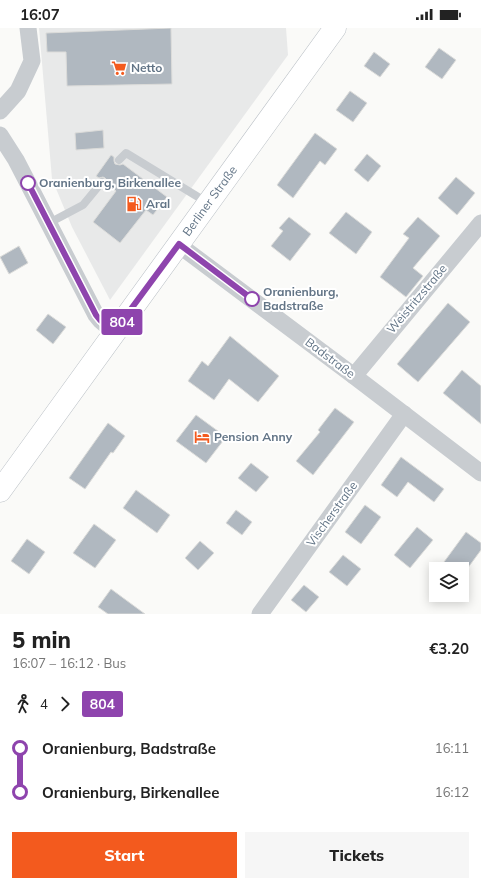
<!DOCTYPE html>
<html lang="en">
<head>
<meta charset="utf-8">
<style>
	body { margin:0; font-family:Mulish,sans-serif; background:#f6f6f6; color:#222; height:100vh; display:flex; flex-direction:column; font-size:15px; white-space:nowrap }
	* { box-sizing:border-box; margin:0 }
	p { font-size:13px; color:#767676 }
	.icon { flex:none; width:22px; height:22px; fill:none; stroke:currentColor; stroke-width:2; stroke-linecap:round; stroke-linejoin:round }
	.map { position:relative; height:586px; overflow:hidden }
	.sheet { display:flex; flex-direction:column; background:#fff; flex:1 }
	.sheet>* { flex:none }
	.badge { padding:0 8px; border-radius:3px; font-size:14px; line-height:26px }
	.buttons { position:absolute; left:429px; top:534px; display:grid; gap:8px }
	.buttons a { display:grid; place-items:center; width:40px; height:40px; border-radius:0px; background:#fff; box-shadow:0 2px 10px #0003; font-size:20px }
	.map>.badge { position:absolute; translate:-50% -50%; box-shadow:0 0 0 2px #fff }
	.legs { display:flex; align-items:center; gap:6px; height:44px; padding:0 12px; font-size:13px }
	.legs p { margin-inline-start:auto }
	.headline { display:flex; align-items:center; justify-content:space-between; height:68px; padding:0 12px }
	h1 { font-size:22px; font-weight:800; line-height:30px }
	.button { display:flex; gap:8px; margin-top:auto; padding:8px 12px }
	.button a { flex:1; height:46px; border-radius:0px; background:#f35a1e; color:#fff; font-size:16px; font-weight:800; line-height:46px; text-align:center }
	.button a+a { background:#f6f6f6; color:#222 }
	ul { padding:0 12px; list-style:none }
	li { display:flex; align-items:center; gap:14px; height:44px; font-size:15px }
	li i { display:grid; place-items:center; width:6px; height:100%; margin:0 5px; background:currentColor }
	li i::after { content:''; width:10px; height:10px; margin:-5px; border:3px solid; border-radius:50%; background:#fff }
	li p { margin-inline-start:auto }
	li:first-child i { background:linear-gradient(#0000 50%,currentColor 0) }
	li:last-child i { background:linear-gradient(currentColor 50%,#0000 0) }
	.status { display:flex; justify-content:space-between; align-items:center; height:28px; padding:0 20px; background:#fff; direction:ltr }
	.status svg { height:11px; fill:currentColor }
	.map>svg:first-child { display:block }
	.built { fill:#e8e9e9 }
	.building { fill:#b0b8c0; stroke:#dcdcda }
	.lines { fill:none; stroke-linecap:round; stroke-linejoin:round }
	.secondary-casing { stroke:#b9bfc5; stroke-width:23 }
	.service { stroke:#c8ccd0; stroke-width:8 }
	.minor { stroke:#c8ccd0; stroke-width:17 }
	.secondary { stroke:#fff; stroke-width:22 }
	.line-1-casing { stroke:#fff; stroke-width:9 }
	.line-1 { stroke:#8e44ad; stroke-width:6 }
	.stop-1-dot { fill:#fff; stroke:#8e44ad; stroke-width:2 }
	.labels { text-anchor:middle; stroke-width:4; stroke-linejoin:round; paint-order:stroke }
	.poi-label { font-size:12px; font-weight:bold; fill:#627486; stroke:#fff; text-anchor:start }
	.stop-label { font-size:12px; font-weight:bold; fill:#627486; stroke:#fff; text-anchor:start }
	.street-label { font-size:12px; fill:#627486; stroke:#fff }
</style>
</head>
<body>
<div class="status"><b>16:07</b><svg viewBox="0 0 49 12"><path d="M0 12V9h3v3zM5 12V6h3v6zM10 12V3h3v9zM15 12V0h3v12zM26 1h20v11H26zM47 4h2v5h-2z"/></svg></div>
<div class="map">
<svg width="481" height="586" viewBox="0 0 481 586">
	<rect width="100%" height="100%" fill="#fafaf8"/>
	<path class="built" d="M39 0H286L288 27 110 272 72 199 52 151Z"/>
	<g class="building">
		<path d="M171 0 172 56 67 58 66 24H47L46 5Z"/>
		<path d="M439 20 456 32 442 51 425 39Z"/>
		<path d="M374 24 390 36 380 49 364 38Z"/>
		<path d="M350 63 367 75 353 94 336 82Z"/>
		<path d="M103 102 104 120 76 122 75 105Z"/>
		<path d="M315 105 337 121 325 137 320 133 293 170 277 157Z"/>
		<path d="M367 126 381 138 368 154 354 142Z"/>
		<path d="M111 127 114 129V133L115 136 120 137 123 136 167 169 153 187 146 182 120 215 93 194 116 163 107 156V152L105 150 103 149 99 150 96 148Z"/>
		<path d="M456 149 475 165 457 187 438 170Z"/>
		<path d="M346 184 372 204 356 226 329 205Z"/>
		<path d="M289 189 311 206 290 233 271 218 283 203 279 200Z"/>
		<path d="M418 189 440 208 413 240 423 248 406 269 380 249 409 210 403 206Z"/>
		<path d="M19 218 28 235 9 246 0 229Z"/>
		<path d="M448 275 470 294 418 354 397 336Z"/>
		<path d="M48 286 66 299 53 316 36 302Z"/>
		<path d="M230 308 279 348 258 374 229 351 214 372 188 353 202 333 208 338Z"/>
		<path d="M462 342 481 358V396L443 365Z"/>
		<path d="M335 380 354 394 313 447 296 433 320 404 318 402Z"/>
		<path d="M196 387 226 409 206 435 176 413Z"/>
		<path d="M108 395 125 408 113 425 111 424 85 461 69 450Z"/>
		<path d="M401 429 444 461 434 474 408 454 397 469 381 457Z"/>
		<path d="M251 435 269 449 256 464 238 450Z"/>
		<path d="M136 462 170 487 157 505 123 480Z"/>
		<path d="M365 477 381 489 361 516 345 504Z"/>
		<path d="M236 482 252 494 242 507 226 495Z"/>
		<path d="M94 496 116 512 95 540 73 525Z"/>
		<path d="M417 499 433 512 410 540 394 527Z"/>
		<path d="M466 504 481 515V522L467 541H453L444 534Z"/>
		<path d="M27 511 45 524 29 546 11 533Z"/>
		<path d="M200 513 214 525 198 542 185 530Z"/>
		<path d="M343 527 361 541 347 558 329 544Z"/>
		<path d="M304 557 319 569 306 584 291 572Z"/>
		<path d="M111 561 145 586H108L98 579Z"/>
	</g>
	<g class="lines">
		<g class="secondary-casing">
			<g id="secondary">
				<path id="s1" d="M0 463 335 0"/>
			</g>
		</g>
		<g class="service">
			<path d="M119 132 126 125 208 175"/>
			<path d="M49 195 83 177 102 154"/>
		</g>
		<g class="minor">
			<path d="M0 83 18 63 32 33 28 0"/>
			<path d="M0 107 16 132 96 287 100 292 114 304"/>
			<path d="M179 217 354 348 481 445"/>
			<path d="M354 348 481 195"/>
			<path d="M260 586 404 386"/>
		</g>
		<use href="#secondary" class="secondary"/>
	</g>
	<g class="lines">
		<g class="line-1-casing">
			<path id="line-1" d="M28 155 96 287 100 292 114 304 179 216 252 271"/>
		</g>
		<use href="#line-1" class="line-1"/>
	</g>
	<defs>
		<g id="supermarket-bare" transform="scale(1.2)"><path d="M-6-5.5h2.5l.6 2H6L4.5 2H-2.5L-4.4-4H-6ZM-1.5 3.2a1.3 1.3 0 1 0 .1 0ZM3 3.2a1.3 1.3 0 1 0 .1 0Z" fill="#f35a1e" stroke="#fff" stroke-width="2.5" paint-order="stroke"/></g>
		<g id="fuel-bare" transform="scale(1.2)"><path d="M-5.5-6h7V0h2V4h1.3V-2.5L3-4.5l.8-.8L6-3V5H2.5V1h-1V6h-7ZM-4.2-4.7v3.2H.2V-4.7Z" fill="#f35a1e" stroke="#fff" stroke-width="2.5" paint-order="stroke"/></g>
		<g id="hotel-bare" transform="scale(1.2)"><path d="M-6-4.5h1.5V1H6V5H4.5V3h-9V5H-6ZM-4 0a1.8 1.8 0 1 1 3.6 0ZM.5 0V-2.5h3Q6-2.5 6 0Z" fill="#f35a1e" stroke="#fff" stroke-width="2.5" paint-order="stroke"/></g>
	</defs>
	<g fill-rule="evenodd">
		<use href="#supermarket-bare" x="119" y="40"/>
		<use href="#fuel-bare" x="134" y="176"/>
		<use href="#hotel-bare" x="202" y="409"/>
	</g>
	<g class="stop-1-dot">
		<circle cx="28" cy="155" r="7"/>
		<circle cx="252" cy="271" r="7"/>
	</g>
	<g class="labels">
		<g class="poi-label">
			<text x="131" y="44">Netto</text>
			<text x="146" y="180">Aral</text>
			<text x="214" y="413">Pension Anny</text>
		</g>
		<g class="stop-label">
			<text x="39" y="159">Oranienburg, Birkenallee</text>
			<text x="263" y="268">Oranienburg,<tspan x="263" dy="14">Badstraße</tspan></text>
		</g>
		<g class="street-label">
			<text dy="4" stroke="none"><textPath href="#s1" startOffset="358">Berliner Straße</textPath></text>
			<text transform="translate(417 271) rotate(-50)" y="4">Weistritzstraße</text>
			<text transform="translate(330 330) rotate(37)" y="4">Badstraße</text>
			<text transform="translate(332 486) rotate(-54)" y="4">Vischerstraße</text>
		</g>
	</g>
</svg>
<div class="buttons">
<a><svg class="icon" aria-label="layers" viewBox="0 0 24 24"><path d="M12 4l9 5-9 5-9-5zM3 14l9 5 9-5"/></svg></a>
</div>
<b class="badge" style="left:122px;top:294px;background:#8e44ad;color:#fff">804</b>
</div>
<section class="sheet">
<div class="headline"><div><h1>5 min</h1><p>16:07 – 16:12 · Bus</p></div><b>€3.20</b></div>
<div class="legs"><svg class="icon" aria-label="walk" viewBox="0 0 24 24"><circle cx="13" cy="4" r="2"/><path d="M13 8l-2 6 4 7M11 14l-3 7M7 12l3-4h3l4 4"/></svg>4<svg class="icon" aria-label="forward" viewBox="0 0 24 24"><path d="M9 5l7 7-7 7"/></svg><b class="badge" style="background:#8e44ad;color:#fff">804</b></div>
<ul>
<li><i style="color:#8e44ad"></i><b>Oranienburg, Badstraße</b><p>16:11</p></li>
<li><i style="color:#8e44ad"></i><b>Oranienburg, Birkenallee</b><p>16:12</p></li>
</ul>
<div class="button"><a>Start</a><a>Tickets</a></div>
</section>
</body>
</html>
